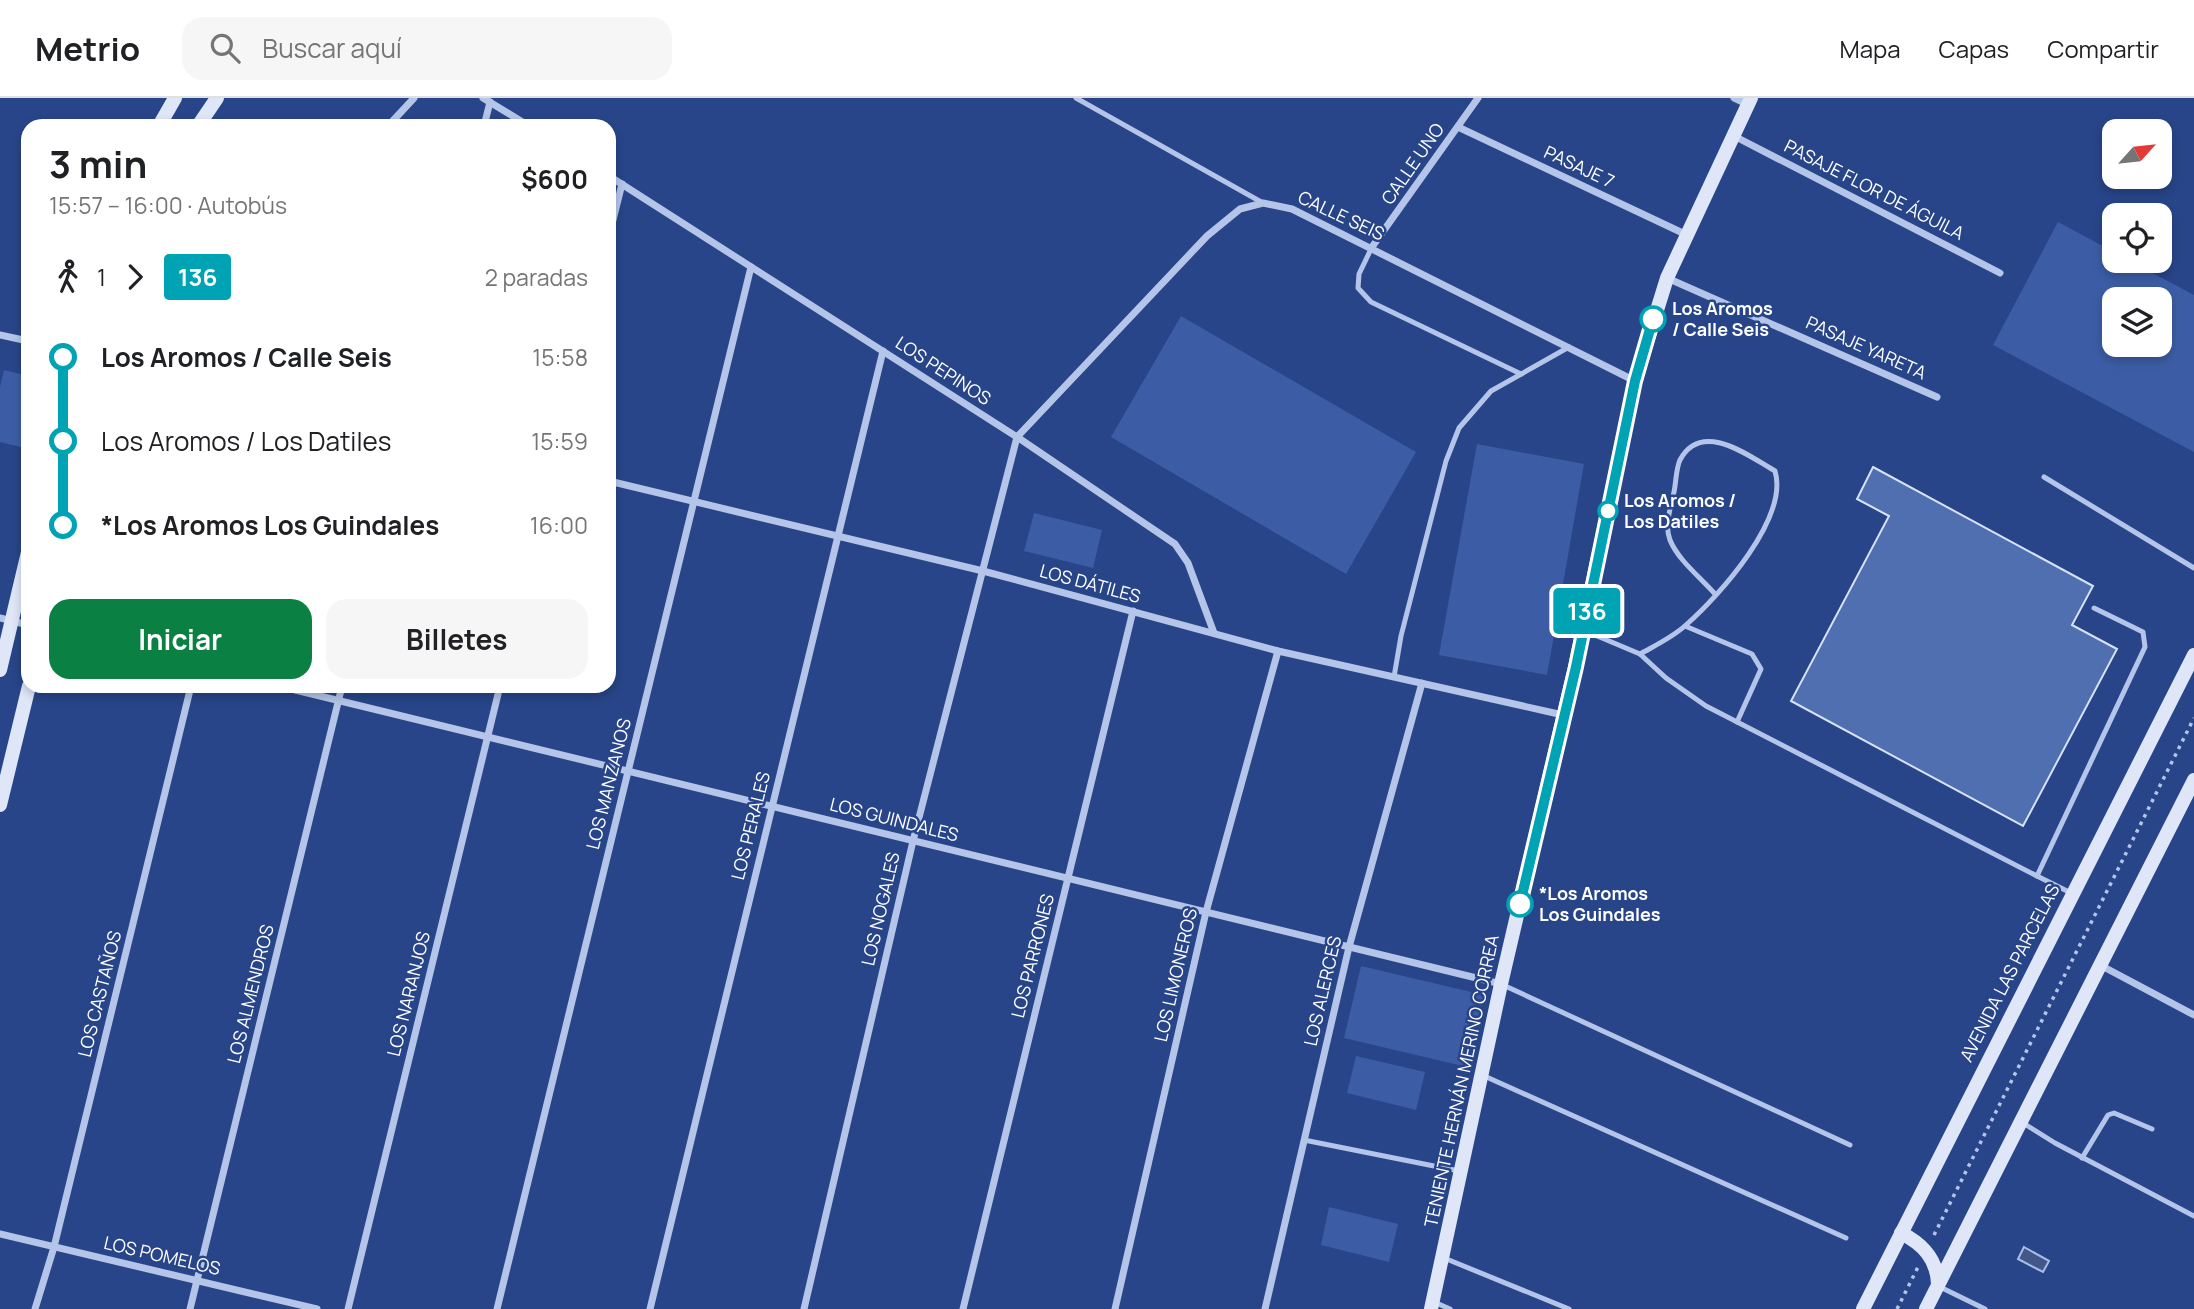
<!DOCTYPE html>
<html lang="es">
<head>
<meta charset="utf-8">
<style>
	body { margin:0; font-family:Manrope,sans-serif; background:#f6f6f6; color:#202124; height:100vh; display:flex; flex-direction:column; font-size:26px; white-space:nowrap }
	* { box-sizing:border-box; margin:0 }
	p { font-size:23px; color:#757577 }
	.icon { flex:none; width:38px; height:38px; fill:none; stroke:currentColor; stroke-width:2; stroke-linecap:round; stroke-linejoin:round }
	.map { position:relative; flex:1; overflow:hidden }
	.details { position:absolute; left:21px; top:21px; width:595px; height:574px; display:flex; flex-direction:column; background:#fff; border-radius:21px; box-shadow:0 4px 10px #0003 }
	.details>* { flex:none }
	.badge { padding:0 14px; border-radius:5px; font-size:24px; line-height:46px }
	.needle { width:46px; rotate:63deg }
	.tools { position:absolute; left:2102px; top:21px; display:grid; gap:14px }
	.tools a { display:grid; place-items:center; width:70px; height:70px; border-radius:14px; background:#fff; box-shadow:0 4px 10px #0003; font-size:35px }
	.map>.badge { position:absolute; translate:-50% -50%; box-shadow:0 0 0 4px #fff }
	.legs { display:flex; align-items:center; gap:10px; height:77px; padding:0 28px; font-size:23px }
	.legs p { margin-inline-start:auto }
	.head { display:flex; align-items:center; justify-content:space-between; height:119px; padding:0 28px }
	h1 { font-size:38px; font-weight:700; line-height:52px }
	.button { display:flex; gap:14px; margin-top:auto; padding:14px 28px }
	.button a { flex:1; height:80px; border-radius:21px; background:#0b8043; color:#fff; font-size:28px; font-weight:700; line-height:80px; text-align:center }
	.button a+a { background:#f6f6f6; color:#202124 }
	ul { padding:0 28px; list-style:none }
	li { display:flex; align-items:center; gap:24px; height:84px; font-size:26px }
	li i { display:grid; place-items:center; width:10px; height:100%; margin:0 9px; background:currentColor }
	li i::after { content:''; width:18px; height:18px; margin:-9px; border:5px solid; border-radius:50%; background:#fff }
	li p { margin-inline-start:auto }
	li:first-child i { background:linear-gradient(#0000 50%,currentColor 0) }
	li:last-child i { background:linear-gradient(currentColor 50%,#0000 0) }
	header { display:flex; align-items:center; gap:42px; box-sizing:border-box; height:98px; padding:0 35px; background:#fff; border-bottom:2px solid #e0e0e0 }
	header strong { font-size:33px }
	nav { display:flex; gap:38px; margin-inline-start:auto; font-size:24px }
	.search { width:490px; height:63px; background:#f6f6f6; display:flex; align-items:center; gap:18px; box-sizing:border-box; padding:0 24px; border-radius:21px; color:#757577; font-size:26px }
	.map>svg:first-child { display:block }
	.green { fill:#3c5da5; fill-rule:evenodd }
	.water { fill:#435889; stroke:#a8bee9; stroke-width:2 }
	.building { fill:#506fb0; stroke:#d7e2f7; stroke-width:2 }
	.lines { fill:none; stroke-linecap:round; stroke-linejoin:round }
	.path { stroke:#b4c5e9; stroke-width:3.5; stroke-dasharray:3.5 5; stroke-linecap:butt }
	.lane { stroke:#b4c5e9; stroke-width:5 }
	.street { stroke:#b4c5e9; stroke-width:7 }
	.secondary { stroke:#dee6f8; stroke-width:14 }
	.line-1-casing { stroke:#fff; stroke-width:16 }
	.line-1 { stroke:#00a3b4; stroke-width:10 }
	.stop-1-dot { fill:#fff; stroke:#00a3b4; stroke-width:3.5 }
	.labels { text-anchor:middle; stroke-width:5; stroke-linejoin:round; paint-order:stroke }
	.street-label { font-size:18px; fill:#fff; stroke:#274588 }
	.stop-label { font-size:18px; font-weight:bold; fill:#fff; stroke:#274588; text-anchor:start }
</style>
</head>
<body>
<header>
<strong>Metrio</strong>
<div class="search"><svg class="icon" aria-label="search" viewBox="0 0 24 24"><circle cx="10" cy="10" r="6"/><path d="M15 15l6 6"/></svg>Buscar aquí</div>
<nav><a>Mapa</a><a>Capas</a><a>Compartir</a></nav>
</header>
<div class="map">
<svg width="2194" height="1211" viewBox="0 0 2194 1211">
	<rect width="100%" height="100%" fill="#274588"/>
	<g class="green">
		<path d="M2058 124 2114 154V163H2130L2194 197V354L1993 247ZM2160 201V247H2114V201Z"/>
		<path d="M1181 218 1416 354 1346 476 1111 339Z"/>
		<path d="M4 272 28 278 25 350 0 344V289Z"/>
		<path d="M1477 346 1584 366 1547 577 1439 557Z"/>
		<path d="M1034 415 1102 432 1093 470 1024 453Z"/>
		<path d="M1361 868 1484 897 1467 969 1344 940Z"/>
		<path d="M1356 958 1425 974 1416 1012 1347 995Z"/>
		<path d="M1329 1109 1398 1126 1389 1164 1321 1147Z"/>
	</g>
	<path class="water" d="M2024 1149 2049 1163 2043 1174 2018 1161Z"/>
	<path class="building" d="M1873 369 2093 488 2072 527 2117 551 2023 728 1791 603 1889 418 1857 401Z"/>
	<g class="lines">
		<g class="path">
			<path d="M1934 1137 2194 620"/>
			<path d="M1897 1211 1918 1169"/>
		</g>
		<g class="lane">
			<path d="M1076 0 1263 105"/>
			<path d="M1372 149 1359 176 1358 190 1371 204 1521 276"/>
			<path d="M2044 379 2194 470"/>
			<path d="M1685 528 1752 556 1761 571 1737 624"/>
			<path d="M1583 532 1640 556 1666 580 1706 608 2037 778 2145 549 2143 534 2094 510"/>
			<path d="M1640 556C1656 547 1673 539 1686 527 1720 497 1789 420 1775 373 1750 359 1702 321 1680 362 1676 370 1676 385 1674 394 1671 408 1664 428 1670 442 1678 462 1701 480 1715 496"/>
			<path d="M1394 579 1401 538 1446 363 1459 330 1491 293 1569 249"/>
			<path d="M2037 778 2071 795"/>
			<path d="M1503 887 1850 1047"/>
			<path d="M1482 977 1846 1140"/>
			<path d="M2023 1025 2055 1045 2194 1118"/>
			<path d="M1304 1042 1459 1073"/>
			<path d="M2082 1060 2108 1017 2114 1015 2152 1031"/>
			<path d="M1444 1160 1569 1211"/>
			<path d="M1938 1188 1985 1211"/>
			<path d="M1434 1204 1450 1211"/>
		</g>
		<g class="street">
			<path d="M483 0 529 28"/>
			<path d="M1734 0 1747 6"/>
			<path d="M388 28 414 0"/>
			<path d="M484 28 490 4"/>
			<path d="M1458 29 1687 137"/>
			<path d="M1734 38 2000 175"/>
			<path d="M609 78 1017 339 1175 446 1188 465 1214 535"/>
			<path d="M609 138 622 86"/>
			<path d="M1372 149 1478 0"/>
			<path d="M1667 180 1937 299"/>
			<path d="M0 237 28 243"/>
			<path d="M609 383 983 473 1278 553 1563 617"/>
			<path d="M0 520 28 527"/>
			<path d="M279 588 1501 886"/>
			<path d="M2100 867 2194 917"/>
			<path d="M0 1136 317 1211"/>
			<path d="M35 1211 54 1149 191 588"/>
			<path d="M190 1211 342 588"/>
			<path d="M348 1211 500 588"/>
			<path d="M497 1211 751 169"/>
			<path d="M650 1211 883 253"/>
			<path d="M804 1211 913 743 1017 339 1207 138 1240 111 1263 105 1292 111 1635 283"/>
			<path d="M963 1211 1133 513"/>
			<path d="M1115 1211 1206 814 1278 553"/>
			<path d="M1265 1211 1349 849 1422 585"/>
		</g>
		<g class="secondary">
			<path d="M159 28 175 0"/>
			<path d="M198 28 217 0"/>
			<path d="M0 572 28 454"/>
			<path d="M0 707 29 588"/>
			<path d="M1901 1135C1923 1146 1937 1161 1938 1186"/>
			<path d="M1431 1211 1501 886 1575 569 1635 283 1667 180 1751 0"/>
			<path d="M1863 1211 2194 557"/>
			<path d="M1926 1211 2194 682"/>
		</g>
	</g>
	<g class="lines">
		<g class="line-1-casing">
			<path id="line-1" d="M1520 806 1576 569 1635 283 1653 221"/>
		</g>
		<use href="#line-1" class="line-1"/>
	</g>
	<g class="stop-1-dot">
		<circle cx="1653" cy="221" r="12"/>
		<circle cx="1608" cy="413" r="9"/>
		<circle cx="1520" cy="806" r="12"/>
	</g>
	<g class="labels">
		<g class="street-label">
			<text transform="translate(1413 66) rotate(-55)" y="6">CALLE UNO</text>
			<text transform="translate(1579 69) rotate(25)" y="6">PASAJE 7</text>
			<text transform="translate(1874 92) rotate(27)" y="6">PASAJE FLOR DE ÁGUILA</text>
			<text transform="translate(1341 118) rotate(25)" y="6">CALLE SEIS</text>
			<text transform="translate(1866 250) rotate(24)" y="6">PASAJE YARETA</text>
			<text transform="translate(943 273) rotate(33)" y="6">LOS PEPINOS</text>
			<text transform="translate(1090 486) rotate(15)" y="6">LOS DÁTILES</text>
			<text transform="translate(609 686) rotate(-76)" y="6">LOS MANZANOS</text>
			<text transform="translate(894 722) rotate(14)" y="6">LOS GUINDALES</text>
			<text transform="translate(751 728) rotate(-76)" y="6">LOS PERALES</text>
			<text transform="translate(881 811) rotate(-77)" y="6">LOS NOGALES</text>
			<text transform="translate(1033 858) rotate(-76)" y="6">LOS PARRONES</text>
			<text transform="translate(2010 875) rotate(-63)" y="6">AVENIDA LAS PARCELAS</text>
			<text transform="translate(1176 877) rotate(-77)" y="6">LOS LIMONEROS</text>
			<text transform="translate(1323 893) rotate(-77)" y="6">LOS ALERCES</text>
			<text transform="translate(100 896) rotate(-76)" y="6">LOS CASTAÑOS</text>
			<text transform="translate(251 896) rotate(-76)" y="6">LOS ALMENDROS</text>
			<text transform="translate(409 896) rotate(-76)" y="6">LOS NARANJOS</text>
			<text transform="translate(1462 983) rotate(-78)" y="6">TENIENTE HERNÁN MERINO CORREA</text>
			<text transform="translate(162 1158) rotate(13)" y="6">LOS POMELOS</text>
		</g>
		<g class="stop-label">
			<text x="1672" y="217">Los Aromos<tspan x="1672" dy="21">/ Calle Seis</tspan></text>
			<text x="1624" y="409">Los Aromos /<tspan x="1624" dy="21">Los Datiles</tspan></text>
			<text x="1539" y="802">*Los Aromos<tspan x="1539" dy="21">Los Guindales</tspan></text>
		</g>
	</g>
</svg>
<div class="tools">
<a><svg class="needle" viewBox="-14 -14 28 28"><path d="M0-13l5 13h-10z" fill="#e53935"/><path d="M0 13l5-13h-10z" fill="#757577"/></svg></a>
<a><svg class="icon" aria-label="locate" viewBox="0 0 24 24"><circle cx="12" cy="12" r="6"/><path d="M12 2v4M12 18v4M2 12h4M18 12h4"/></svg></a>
<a><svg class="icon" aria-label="layers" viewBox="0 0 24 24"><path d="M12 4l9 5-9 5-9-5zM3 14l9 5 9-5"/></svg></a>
</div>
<b class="badge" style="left:1587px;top:513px;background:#00a3b4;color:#fff">136</b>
<section class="details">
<div class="head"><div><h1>3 min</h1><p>15:57 – 16:00 · Autobús</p></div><b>$600</b></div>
<div class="legs"><svg class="icon" aria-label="walk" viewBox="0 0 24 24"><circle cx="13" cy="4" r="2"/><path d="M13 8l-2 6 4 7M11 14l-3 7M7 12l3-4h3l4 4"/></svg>1<svg class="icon" aria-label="forward" viewBox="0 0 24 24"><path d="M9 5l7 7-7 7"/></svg><b class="badge" style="background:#00a3b4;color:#fff">136</b><p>2 paradas</p></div>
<ul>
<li><i style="color:#00a3b4"></i><b>Los Aromos / Calle Seis</b><p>15:58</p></li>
<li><i style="color:#00a3b4"></i><span>Los Aromos / Los Datiles</span><p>15:59</p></li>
<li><i style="color:#00a3b4"></i><b>*Los Aromos Los Guindales</b><p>16:00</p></li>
</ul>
<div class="button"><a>Iniciar</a><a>Billetes</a></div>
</section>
</div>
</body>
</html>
